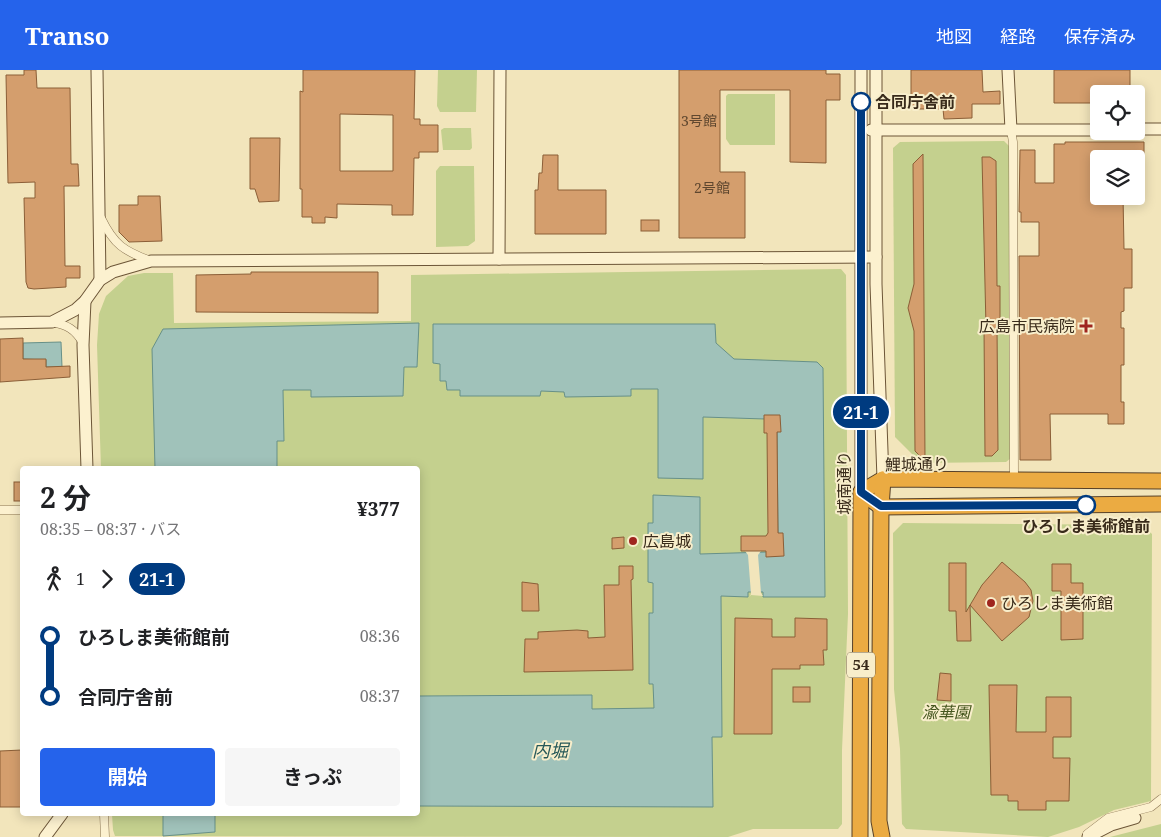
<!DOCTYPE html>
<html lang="ja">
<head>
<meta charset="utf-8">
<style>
	body { margin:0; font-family:"Noto Serif","Noto Sans JP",serif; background:#f6f6f6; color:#202124; height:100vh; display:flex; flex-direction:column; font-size:19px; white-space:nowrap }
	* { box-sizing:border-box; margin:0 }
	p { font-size:16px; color:#757577 }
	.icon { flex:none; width:28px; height:28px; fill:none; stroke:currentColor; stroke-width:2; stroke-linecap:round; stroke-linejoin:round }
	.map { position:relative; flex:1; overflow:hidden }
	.panel { position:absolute; left:20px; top:396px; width:400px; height:350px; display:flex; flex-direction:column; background:#fff; border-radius:5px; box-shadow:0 2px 12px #0003 }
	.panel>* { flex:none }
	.badge { padding:0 10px; border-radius:16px; font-size:18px; line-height:32px }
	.tools { position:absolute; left:1090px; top:15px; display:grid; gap:10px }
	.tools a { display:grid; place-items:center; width:55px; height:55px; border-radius:5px; background:#fff; box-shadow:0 2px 12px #0003; font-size:25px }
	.map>.badge { position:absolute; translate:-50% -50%; box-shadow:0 0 0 2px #fff }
	.legs { display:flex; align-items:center; gap:8px; height:55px; padding:0 20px; font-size:16px }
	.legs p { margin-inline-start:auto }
	.headline { display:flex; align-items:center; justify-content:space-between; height:85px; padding:0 20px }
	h1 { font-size:28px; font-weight:700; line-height:38px }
	.primary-button { display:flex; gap:10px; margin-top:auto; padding:10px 20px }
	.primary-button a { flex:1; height:58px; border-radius:5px; background:#2563eb; color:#fff; font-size:20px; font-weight:700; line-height:58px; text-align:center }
	.primary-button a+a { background:#f6f6f6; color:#202124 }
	ul { padding:0 20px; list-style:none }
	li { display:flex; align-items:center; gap:18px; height:60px; font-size:19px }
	li i { display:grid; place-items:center; width:8px; height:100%; margin:0 6px; background:currentColor }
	li i::after { content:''; width:12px; height:12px; margin:-6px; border:4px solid; border-radius:50%; background:#fff }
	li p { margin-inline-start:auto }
	li:first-child i { background:linear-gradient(#0000 50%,currentColor 0) }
	li:last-child i { background:linear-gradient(currentColor 50%,#0000 0) }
	header { display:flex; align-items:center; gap:30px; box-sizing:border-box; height:70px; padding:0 25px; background:#2563eb; color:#fff }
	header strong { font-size:24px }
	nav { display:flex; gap:28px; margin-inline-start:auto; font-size:18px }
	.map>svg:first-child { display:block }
	.green { fill:#c4d08e }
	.water { fill:#a0c2ba; stroke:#679088 }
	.pier { fill:#f2e5bb }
	.building { fill:#d49e6d; stroke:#8b5e37; fill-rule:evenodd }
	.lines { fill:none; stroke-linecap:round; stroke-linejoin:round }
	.street-casing { stroke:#8a7453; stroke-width:9 }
	.secondary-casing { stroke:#6c5537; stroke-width:13 }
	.highway-casing { stroke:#574129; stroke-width:17 }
	.street { stroke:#fcf1cf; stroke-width:8 }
	.secondary { stroke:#fcf1cf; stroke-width:11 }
	.highway { stroke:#ebab42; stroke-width:15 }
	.line-1-casing { stroke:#fff; stroke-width:11 }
	.line-1 { stroke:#003b80; stroke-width:8 }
	.stop-1-dot { fill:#fff; stroke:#003b80; stroke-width:2.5 }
	.poi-dot { fill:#9f251e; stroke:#f8eecb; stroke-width:2 }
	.labels { text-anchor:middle; stroke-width:4; stroke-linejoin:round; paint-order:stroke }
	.number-label { font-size:14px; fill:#5f472f }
	.shield { fill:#f8eecb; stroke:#72654f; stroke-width:1 }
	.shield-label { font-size:15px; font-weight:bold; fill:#382a1a }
	.stop-label { font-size:16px; font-weight:bold; fill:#382a1a; stroke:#f8eecb; text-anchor:start }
	.poi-label { font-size:16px; fill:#382a1a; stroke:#f8eecb; text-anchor:start }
	.street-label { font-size:16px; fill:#382a1a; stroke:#f8eecb }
	.park-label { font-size:16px; font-style:italic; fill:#45561e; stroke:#f8eecb }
	.water-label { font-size:18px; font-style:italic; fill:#275959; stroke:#f8eecb }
</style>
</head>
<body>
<header>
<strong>Transo</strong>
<nav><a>地図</a><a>経路</a><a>保存済み</a></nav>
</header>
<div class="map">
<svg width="1161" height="767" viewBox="0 0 1161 767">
	<rect width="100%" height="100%" fill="#f2e5bb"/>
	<g class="green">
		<path d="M438 0H477L476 42H440L437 36Z"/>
		<path d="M728 24H775V75H730L726 69V26Z"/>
		<path d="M444 58H471L472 78 470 80H443L441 60Z"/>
		<path d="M1004 71 1009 76 1011 388 1006 392 921 393 895 367 893 78 900 72Z"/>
		<path d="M440 96H474L475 171 468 176 436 177V101Z"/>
		<path d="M841 199 846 205 848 544 842 680V754L838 759H753L728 767 115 766 113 760 112 744H418V399H101L97 275 99 244 106 226 128 206 144 203H173L174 253 411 251V205Z"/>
		<path d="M903 453 1143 455 1152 464 1151 731 1114 740 1079 757 1048 767 906 759 902 754 900 679 894 619 893 463Z"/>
		<path d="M1161 754V767H1110Z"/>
	</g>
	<g class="water">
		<path d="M419 253 417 297H404L403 326 311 327V320H283L284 371H277V399H155L152 279 163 259Z"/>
		<path d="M433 254H715L716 273 734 289 817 292 823 298 825 527H763V522H748V527L721 526 722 667H712L713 737 418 736V626L592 625V639L654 638 653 614H649V543H653V513L648 512V453H653V425L700 427V484L767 482 778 464 777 361 765 349 703 347V409L658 408V319H631V326L565 327 564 322 541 321 540 326H460V320H447L446 311H440V294L433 293Z"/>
		<path d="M61 272 62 297H46V290L23 289V273Z"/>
		<path d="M163 744H215V762L163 766Z"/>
	</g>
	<path class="pier" d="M745 481H761L758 485 761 523 763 526 751 525 749 527 751 524 748 485Z"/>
	<g class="building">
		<path d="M24 0H36L37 18H70L71 94H78L79 116H64L65 196H80V208H66V217L34 219 28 218 26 212 24 128H35V112L8 113 6 5H24Z"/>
		<path d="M303 0H415L414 49H420V55H438V82H419V88H414L413 145H392V135L337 134V148L325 147V153H312V147H302V119H300V21L303 22ZM340 44 393 45V101H340Z"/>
		<path d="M679 0H826V4H840V30H826V93L790 92V20H720V102H745V168H679Z"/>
		<path d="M911 0H982L983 22 1000 21V34H972V48L944 49 943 39H919V36H911Z"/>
		<path d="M1054 0H1130V24H1099V33H1054Z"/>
		<path d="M250 68H280L279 131 259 132 255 119H250Z"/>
		<path d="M1065 72H1144V112H1136V89H1099V126H1123L1124 179H1132V218H1124V241L1121 242V258H1124V295H1121V332H1124V354H1108V344H1050L1051 390H1020L1019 186H1039V152H1021V142H1019L1020 80H1035V113H1054V74H1065Z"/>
		<path d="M923 84 925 391 915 381 914 261 908 238 914 214 913 94Z"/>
		<path d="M543 85H558V120H606V164H535V120H538L539 103H542Z"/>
		<path d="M982 87H990L996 91 997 216H1000V257H997L998 380 992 386H985L984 257H986Z"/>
		<path d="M138 126H160L162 171 129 172 119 162V135H138Z"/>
		<rect x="641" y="150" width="18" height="11"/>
		<path d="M251 202H378V243L196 242V205L251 204Z"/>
		<path d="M23 268V289H46V297L70 296V307L0 312V269Z"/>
		<path d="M764 345H780L781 362H777L778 463H783L784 486 766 487V481H741V466H766L768 463 767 363H764Z"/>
		<rect x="14" y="412" width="8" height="19"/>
		<path d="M624 467V478L612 479V468Z"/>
		<path d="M1002 492 1025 512 1031 520 1033 531 1029 547 1002 571 970 535 971 571H957L956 541H949V493H966V542L982 515Z"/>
		<path d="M1052 494H1071V513H1083V569L1061 570V521H1052Z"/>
		<path d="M619 496H633V509L631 510 633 600 524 602 525 569H538V562L577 560 588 561V568L605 567 604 515H619Z"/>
		<path d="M522 512 538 514 539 541H522Z"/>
		<path d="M735 548 772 549V567H795V548L827 549V580H823L824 595H800V599H772V664H734Z"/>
		<path d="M940 603 951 604V631L937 630Z"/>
		<path d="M989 615H1017L1016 662H1046V627H1071V667H1053V688H1070L1069 731H1046V740H1018V731H1008V725H991Z"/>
		<rect x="793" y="617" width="17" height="15"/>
		<path d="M22 680V737H0V681Z"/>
	</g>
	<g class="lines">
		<g class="street-casing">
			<g id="street">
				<path d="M1011 60 1013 72 1014 412"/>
				<path d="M101 148C114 175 124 181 151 191"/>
				<path d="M52 252C67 255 75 259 83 273"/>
				<path d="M0 440H22"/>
				<path d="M104 744 105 767"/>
				<path d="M1087 764 1108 748 1151 737 1161 729"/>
			</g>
		</g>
		<g class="secondary-casing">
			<g id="secondary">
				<path d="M97 0 100 210"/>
				<path d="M876 0V214L883 409"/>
				<path d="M1008 0 1011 60"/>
				<path d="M1136 59H1161"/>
				<path d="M871 60H1099"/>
				<path d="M499 189 500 0"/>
				<path d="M85 231 83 275 87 399"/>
				<path d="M0 253 52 252 75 240 85 231 100 210 113 202 151 191 876 187"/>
				<path d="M861 422V0"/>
				<path d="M45 767 62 744"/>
				<path d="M1088 767 1111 755 1135 748"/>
			</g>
		</g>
		<g class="highway-casing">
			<g id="highway">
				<path d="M861 422 883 409 1161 411"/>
				<path d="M873 431 881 437 1161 434"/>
				<path d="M860 767 861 422"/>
				<path d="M882 767 879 751 881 437 883 409"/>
			</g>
		</g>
		<use href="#street" class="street"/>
		<use href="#secondary" class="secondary"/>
		<use href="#highway" class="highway"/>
	</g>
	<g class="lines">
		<g class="line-1-casing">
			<path id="line-1" d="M861 32V422L881 436 1086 435"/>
		</g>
		<use href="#line-1" class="line-1"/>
	</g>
	<g class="stop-1-dot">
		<circle cx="861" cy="32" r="9"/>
		<circle cx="1086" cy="435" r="9"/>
	</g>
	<g class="poi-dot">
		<path d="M1083.5 248.5h5v5h5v5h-5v5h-5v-5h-5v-5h5z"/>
		<circle cx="633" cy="471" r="5"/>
		<circle cx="991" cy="533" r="5"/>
	</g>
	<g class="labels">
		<g class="number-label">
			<text x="699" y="56">3号館</text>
			<text x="712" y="123">2号館</text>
		</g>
		<rect class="shield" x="847" y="582.5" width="28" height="25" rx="4"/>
		<g class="shield-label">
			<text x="861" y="600">54</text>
		</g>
		<g class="stop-label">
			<text x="875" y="38">合同庁舎前</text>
			<text x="1086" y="462" text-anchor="middle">ひろしま美術館前</text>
		</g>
		<g class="poi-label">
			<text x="1075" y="262" text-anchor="end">広島市民病院</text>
			<text x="643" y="477">広島城</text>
			<text x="1001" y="539">ひろしま美術館</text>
		</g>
		<g class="street-label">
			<text transform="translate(917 394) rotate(-1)" y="6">鯉城通り</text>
			<text transform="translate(844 413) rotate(-90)" y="6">城南通り</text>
		</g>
		<g class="park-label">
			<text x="946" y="648">渝華園</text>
		</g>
		<g class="water-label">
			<text x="550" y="687">内堀</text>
		</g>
	</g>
</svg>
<div class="tools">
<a><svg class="icon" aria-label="locate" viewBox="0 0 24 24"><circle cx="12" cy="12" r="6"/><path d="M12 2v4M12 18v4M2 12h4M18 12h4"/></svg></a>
<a><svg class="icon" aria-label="layers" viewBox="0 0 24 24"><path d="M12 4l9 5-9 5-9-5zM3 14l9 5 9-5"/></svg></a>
</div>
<b class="badge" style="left:861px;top:342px;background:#003b80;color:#fff">21-1</b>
<section class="panel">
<div class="headline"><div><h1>2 分</h1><p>08:35 – 08:37 · バス</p></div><b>¥377</b></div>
<div class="legs"><svg class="icon" aria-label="walk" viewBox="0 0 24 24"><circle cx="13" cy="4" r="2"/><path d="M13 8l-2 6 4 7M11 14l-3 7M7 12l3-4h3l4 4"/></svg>1<svg class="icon" aria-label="forward" viewBox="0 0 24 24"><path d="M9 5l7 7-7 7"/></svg><b class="badge" style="background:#003b80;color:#fff">21-1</b></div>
<ul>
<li><i style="color:#003b80"></i><b>ひろしま美術館前</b><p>08:36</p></li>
<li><i style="color:#003b80"></i><b>合同庁舎前</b><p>08:37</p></li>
</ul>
<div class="primary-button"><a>開始</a><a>きっぷ</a></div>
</section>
</div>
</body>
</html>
